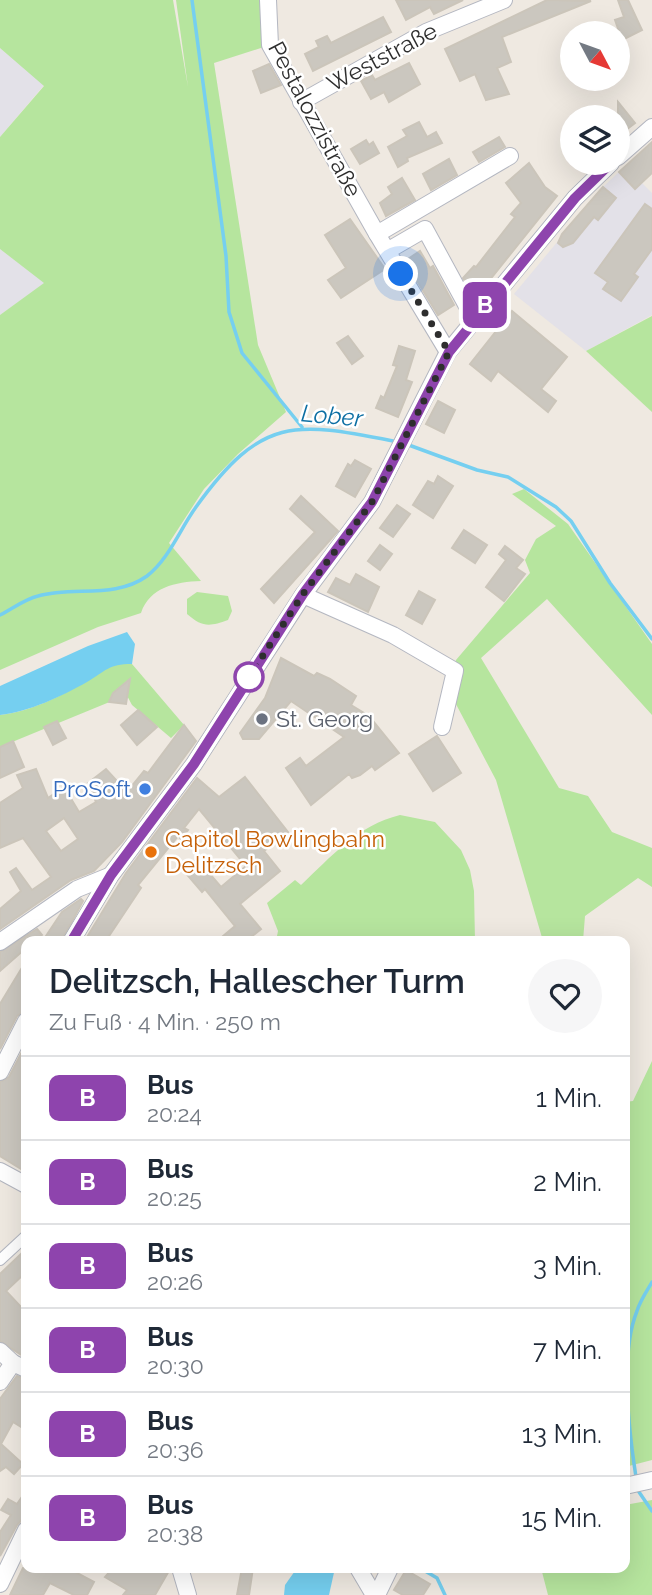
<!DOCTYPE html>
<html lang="de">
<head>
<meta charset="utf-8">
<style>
	body { margin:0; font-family:Raleway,sans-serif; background:#f6f6f7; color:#1f2937; height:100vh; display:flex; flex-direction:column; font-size:26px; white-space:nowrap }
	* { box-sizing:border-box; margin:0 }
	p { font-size:23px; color:#747a83 }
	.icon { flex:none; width:38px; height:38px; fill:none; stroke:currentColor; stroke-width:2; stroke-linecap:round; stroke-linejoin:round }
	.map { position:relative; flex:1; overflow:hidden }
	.panel { position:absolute; left:21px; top:936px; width:609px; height:637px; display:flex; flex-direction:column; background:#fff; border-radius:14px; box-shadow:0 7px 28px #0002 }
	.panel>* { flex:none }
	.badge { padding:0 14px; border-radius:10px; font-size:24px; line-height:46px }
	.needle { width:46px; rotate:131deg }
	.controls { position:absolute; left:560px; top:21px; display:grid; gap:14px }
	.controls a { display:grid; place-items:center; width:70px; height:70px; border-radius:50%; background:#fff; box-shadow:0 7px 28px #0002; font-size:35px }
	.you { position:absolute; width:35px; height:35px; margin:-18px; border:5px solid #fff; border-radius:50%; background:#1a73e8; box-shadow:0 0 0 10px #1a73e833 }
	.map>.badge { position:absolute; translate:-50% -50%; box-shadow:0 0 0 4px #fff }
	.round { display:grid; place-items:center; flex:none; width:74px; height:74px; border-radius:37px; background:#f6f6f7 }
	.head { display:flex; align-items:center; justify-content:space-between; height:119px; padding:0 28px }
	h1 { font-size:33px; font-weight:600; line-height:52px }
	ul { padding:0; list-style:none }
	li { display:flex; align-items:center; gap:21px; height:84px; padding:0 28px; border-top:2px solid #e0e1e3 }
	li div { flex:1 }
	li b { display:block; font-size:26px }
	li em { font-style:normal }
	li .badge { min-width:77px; font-weight:700; text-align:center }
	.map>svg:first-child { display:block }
	.industrial { fill:#e3e1e8 }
	.green { fill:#b6e59e }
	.water { fill:#75cff0 }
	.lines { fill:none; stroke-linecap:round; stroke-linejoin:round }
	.stream { stroke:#75cff0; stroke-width:3.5 }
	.building { fill:#cbc7bf; stroke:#cbc5ba; stroke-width:2; fill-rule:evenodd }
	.pedestrian-casing { stroke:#b4b7c1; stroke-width:12 }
	.minor-casing { stroke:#b4b7c1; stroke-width:18 }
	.pedestrian { stroke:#fff; stroke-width:10 }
	.minor { stroke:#fff; stroke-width:16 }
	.line-casing { stroke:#fff; stroke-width:16 }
	.line { stroke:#8e44ad; stroke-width:10 }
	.walk { stroke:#2e2e2e; stroke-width:7; stroke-dasharray:0 12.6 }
	.stop-dot { fill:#fff; stroke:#8e44ad; stroke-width:3.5 }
	.worship-dot { fill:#6b7280; stroke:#fff; stroke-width:2.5 }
	.shop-dot { fill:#3f7fe0; stroke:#fff; stroke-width:2.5 }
	.food-dot { fill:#e8710a; stroke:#fff; stroke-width:2.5 }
	.labels { text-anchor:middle; stroke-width:5; stroke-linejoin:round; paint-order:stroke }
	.street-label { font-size:23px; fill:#2e2e2e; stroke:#fff }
	.worship-label { font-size:23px; fill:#5b616d; stroke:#fff; text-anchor:start }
	.shop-label { font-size:23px; fill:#366cbe; stroke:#fff; text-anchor:end }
	.food-label { font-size:23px; fill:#c56008; stroke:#fff; text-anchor:start }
	.water-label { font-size:24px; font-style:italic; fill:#0d6fa3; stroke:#fff }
</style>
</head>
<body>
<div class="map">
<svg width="652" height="1595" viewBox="0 0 652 1595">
	<rect width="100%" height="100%" fill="#efe9e1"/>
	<g class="industrial">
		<path d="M0 48 44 85 0 137Z"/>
		<path d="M619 172 635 189 642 183 652 193V315L586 351 514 294 603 187Z"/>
		<path d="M0 249 45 283 0 315Z"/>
	</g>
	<g class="green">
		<path d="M0 0H173L188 87 176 0H268L270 45 214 63 258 345 286 412 238 454 204 489 169 543 201 581C175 582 150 587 141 613L98 627 0 670V315L44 283 0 249V137L44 86 0 48Z"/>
		<path d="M652 316V412L586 351Z"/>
		<path d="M524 489 568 524 652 644V715L547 599 481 658 559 788 588 796 612 832 652 848V887L638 878 585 916 583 941H543L496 780 448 689 456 660 530 573 525 560 536 539 556 526 512 494Z"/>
		<path d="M197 592 228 596 232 611 228 620C209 627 202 627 187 614V599Z"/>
		<path d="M112 664H132L184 725 171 738 132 705 124 690 117 689 112 701 0 747V715C38 711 81 686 112 664Z"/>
		<path d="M400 815 435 822 461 850 470 870 474 891 475 941H276L278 931 267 903 295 880 301 885C331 857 358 825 400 815Z"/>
		<path d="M652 1061V1460L625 1467V1102L633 1101Z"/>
		<path d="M652 1500V1595H548L541 1568H625V1505Z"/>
	</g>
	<g class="water">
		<path d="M127 632 135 644 132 664C108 664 106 671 87 682 62 696 29 712 0 715V686L88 646Z"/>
		<path d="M297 1568H335L329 1595H284L285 1585Z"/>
	</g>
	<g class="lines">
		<g class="stream">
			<path d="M192 0 226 256 229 312 242 353 302 427"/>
			<path d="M406 444 477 470 508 477 556 507 571 521 610 583 652 639"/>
			<path d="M0 615C12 609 25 599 38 596 74 586 115 599 147 576 169 559 180 529 196 507 263 414 295 422 398 442"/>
			<path d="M636 1477C629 1432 620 1353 637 1311 640 1301 647 1291 652 1282"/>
			<path d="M639 1492 652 1511"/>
			<path d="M420 1568 437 1578 445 1595"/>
		</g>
	</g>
	<g class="building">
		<path d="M396 0H463L434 14 430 7 406 20Z"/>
		<path d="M547 0 591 1 502 37 511 62 497 68 509 94 486 100 475 74 460 81 445 49Z"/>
		<path d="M618 0H628L642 30 622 40 615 20 624 17Z"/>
		<path d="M383 17 391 32 313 71 305 54 319 47 316 41 327 36 331 43Z"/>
		<path d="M409 63 420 84 389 102 384 92 371 99 361 81 372 75 375 80Z"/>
		<path d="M269 64 281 85 261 93 253 71Z"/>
		<path d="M618 102 635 123 618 136Z"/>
		<path d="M419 122 427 137 436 132 442 143 407 158 408 161 398 167 388 147 407 136 403 130Z"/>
		<path d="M499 137 505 147 479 162 473 152Z"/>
		<path d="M366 140 369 145 373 142 379 153 360 164 351 149Z"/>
		<path d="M652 142V173L635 189 619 172Z"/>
		<path d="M449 159 457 175 431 190 423 174Z"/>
		<path d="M529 163 545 187 557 196 476 297 463 278 474 266 476 267 515 217 511 214 521 203 506 183Z"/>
		<path d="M402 178 415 200 386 216 380 203 392 194 388 187Z"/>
		<path d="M603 187 616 198 598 220 594 217 573 243 563 247 558 243 562 234Z"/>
		<path d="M645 204 652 209V249L634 274 638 277 621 301 603 289 608 282 595 273Z"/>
		<path d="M350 219 385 269 341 298 328 280 346 268 325 235Z"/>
		<path d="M420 251 430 268 433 266 454 305 438 315 405 261Z"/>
		<path d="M512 311 567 357 541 389 556 401 548 412 498 371 491 381 470 364Z"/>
		<path d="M348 336 363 356 352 364 337 343Z"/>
		<path d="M399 346 415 351 406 380 412 382 398 417 376 408 381 396 384 398 397 366 393 365Z"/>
		<path d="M438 401 455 410 444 433 426 424Z"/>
		<path d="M355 460 371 469 355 497 336 486 348 464 351 466Z"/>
		<path d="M438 476 453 486 433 518 413 505 428 481 434 484Z"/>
		<path d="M301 496 338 531 274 603 261 589 315 532 290 509Z"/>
		<path d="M397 505 410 514 393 537 380 528Z"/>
		<path d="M464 530 487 545 475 563 452 548Z"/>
		<path d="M380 545 392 554 380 570 368 561Z"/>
		<path d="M505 546 523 560 516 568 525 574 504 601 486 587 506 560 499 554Z"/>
		<path d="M356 574 379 587 368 612 328 592 336 578 350 585Z"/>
		<path d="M419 591 435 600 422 624 406 615Z"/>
		<path d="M281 658 314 676 317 673 330 679 356 696 351 705 369 716 399 753 375 770 372 766 360 775 352 778 349 774 311 805 286 768 300 758 306 766 344 737 291 701 259 739H243L240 733 265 698Z"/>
		<path d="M130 679 126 704 109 702 113 693Z"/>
		<path d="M138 710 157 727 137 745 121 725Z"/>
		<path d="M57 721 66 738 53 745 44 727Z"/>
		<path d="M184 725 196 741 122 842 94 871 71 880 0 929V909L21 891 10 872 16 868 32 890 51 877 23 838 0 848V803L23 788 17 775 36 769 48 798 64 787 79 812 96 802 88 783 106 769 127 792 144 771 148 773ZM64 818 78 839 61 851 46 831Z"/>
		<path d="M437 736 461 773 433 791 409 754Z"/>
		<path d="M13 741 24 767 0 778V747Z"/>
		<path d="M245 777 288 832 264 851 280 871 240 904 261 929 245 942H216L235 926 205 889 202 892 184 871 197 859 221 887 246 866 199 809 184 828 188 830 181 839 178 836 138 885 141 888 105 942H84L126 873 197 778 219 797Z"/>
		<path d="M81 899 83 901 61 942H42L62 912Z"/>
		<path d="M37 929 42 935 34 942H26V948L0 971V952Z"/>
		<path d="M26 961V1011L17 1016 0 1049V1004Z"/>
		<path d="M26 1044V1172L0 1156V1082L9 1077Z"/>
		<path d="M26 1249V1272L6 1291 21 1307 26 1303V1358L0 1341V1274Z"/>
		<path d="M17 1376 26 1379V1430L13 1422 1 1444 23 1464 14 1474 6 1467 0 1471V1399Z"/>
		<path d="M26 1491V1515L17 1525 0 1556V1532L11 1515 1 1510 8 1499 17 1504Z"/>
		<path d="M23 1568H78L75 1572 94 1582 87 1595H74L50 1583 43 1595H10Z"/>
		<path d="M113 1568H170V1569L155 1595H123L127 1590 105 1577Z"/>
		<path d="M242 1568H253L249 1595H237Z"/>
		<path d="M406 1570 430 1584 423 1595H403L394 1590Z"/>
	</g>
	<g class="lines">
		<g class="pedestrian-casing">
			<path id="pedestrian" d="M0 1260 26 1236"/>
		</g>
		<g class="minor-casing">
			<g id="minor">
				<path d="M268 0 270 45 377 234 448 352"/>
				<path d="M301 102 426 32 504 0"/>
				<path d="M618 157 652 127"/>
				<path d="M377 234 510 156"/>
				<path d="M394 247 425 229 474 319"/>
				<path d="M303 595 393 635 455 671 442 727"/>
				<path d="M0 942 77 889 109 876"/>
				<path d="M71 942 111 875 194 764 303 595 372 502 448 352 575 198 611 163"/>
				<path d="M0 1072 26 1021"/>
				<path d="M0 1171 26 1185"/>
				<path d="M0 1351 13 1363 26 1369"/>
				<path d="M0 1382 13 1363"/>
				<path d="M625 1486 652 1480"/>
				<path d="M180 1568 188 1595"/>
				<path d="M358 1568 374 1595"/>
				<path d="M0 1584 26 1530"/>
				<path d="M377 1595 390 1568"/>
			</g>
		</g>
		<use href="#pedestrian" class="pedestrian"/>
		<use href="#minor" class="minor"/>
	</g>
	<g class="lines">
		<g class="line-casing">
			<path id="line" d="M71 942 111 875 194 764 303 594 372 502 449 352 575 198 611 163"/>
		</g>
		<use href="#line" class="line"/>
		<path class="walk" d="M249 677 303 594 372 502 449 352 401 274"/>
	</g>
	<circle class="stop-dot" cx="249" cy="677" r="14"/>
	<circle class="worship-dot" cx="262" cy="719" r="7"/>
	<circle class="shop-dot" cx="145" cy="789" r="7"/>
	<circle class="food-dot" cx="151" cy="852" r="7"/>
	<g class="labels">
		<g class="street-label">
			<text transform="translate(382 57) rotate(-28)" y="8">Weststraße</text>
			<text transform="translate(315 119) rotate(62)" y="8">Pestalozzistraße</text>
		</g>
		<g class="worship-label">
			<text x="276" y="727">St. Georg</text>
		</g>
		<g class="shop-label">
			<text x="131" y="797">ProSoft</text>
		</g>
		<g class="food-label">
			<text x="165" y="847">Capitol Bowlingbahn<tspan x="165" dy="26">Delitzsch</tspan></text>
		</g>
		<g class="water-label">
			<text transform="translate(332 416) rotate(5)" y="8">Lober</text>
		</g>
	</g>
</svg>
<div class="controls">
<a><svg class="needle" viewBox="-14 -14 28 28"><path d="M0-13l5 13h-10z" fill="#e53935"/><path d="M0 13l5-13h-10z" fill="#747a83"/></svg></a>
<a><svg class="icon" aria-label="layers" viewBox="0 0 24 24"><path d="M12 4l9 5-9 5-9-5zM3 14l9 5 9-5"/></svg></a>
</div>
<div class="you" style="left:401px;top:274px"></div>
<b class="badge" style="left:485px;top:305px;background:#8e44ad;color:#fff">B</b>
<section class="panel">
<div class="head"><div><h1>Delitzsch, Hallescher Turm</h1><p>Zu Fuß · 4 Min. · 250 m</p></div><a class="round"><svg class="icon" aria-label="heart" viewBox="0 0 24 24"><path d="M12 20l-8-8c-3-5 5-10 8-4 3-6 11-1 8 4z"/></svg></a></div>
<ul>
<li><span class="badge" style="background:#8e44ad;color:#fff">B</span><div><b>Bus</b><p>20:24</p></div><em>1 Min.</em></li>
<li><span class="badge" style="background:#8e44ad;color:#fff">B</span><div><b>Bus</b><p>20:25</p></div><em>2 Min.</em></li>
<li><span class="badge" style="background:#8e44ad;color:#fff">B</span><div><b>Bus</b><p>20:26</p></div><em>3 Min.</em></li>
<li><span class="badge" style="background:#8e44ad;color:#fff">B</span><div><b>Bus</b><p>20:30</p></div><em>7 Min.</em></li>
<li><span class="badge" style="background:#8e44ad;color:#fff">B</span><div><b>Bus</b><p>20:36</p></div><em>13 Min.</em></li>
<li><span class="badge" style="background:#8e44ad;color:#fff">B</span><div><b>Bus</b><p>20:38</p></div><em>15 Min.</em></li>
</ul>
</section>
</div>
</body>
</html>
